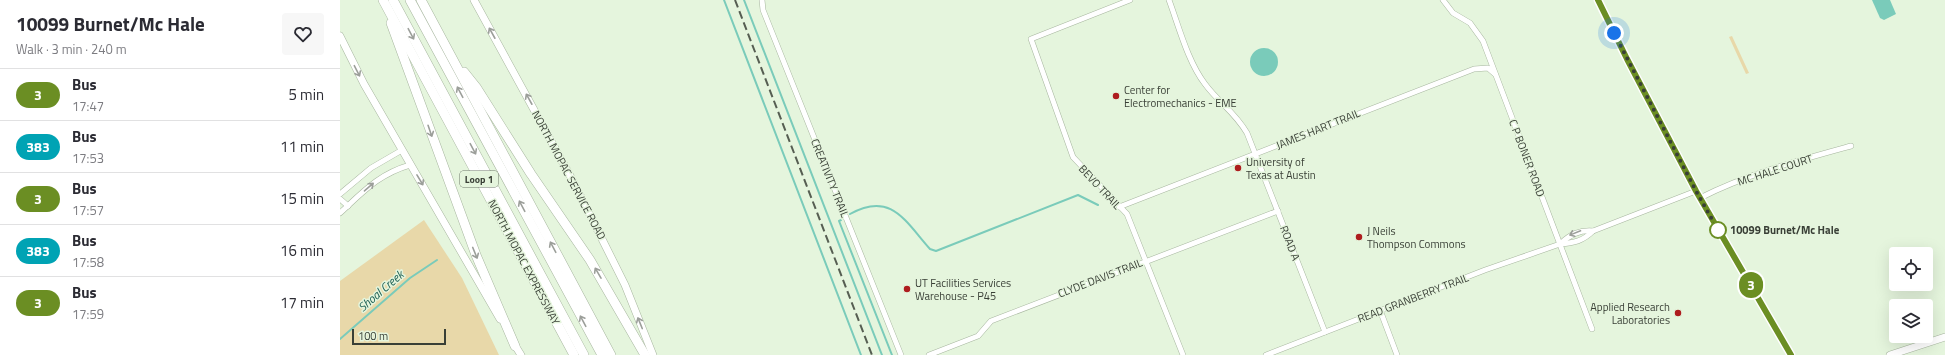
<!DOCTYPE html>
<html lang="en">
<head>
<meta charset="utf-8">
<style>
	body { margin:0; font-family:"Titillium Web",sans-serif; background:#f7f7f7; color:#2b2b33; height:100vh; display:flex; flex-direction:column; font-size:15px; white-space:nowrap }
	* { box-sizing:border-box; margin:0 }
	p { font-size:13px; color:#7c7c81 }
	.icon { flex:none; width:22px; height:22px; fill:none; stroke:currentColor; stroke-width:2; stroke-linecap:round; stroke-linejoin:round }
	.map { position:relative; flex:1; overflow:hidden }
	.details { display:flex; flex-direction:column; background:#fff; width:340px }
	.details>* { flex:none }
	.badge { padding:0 8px; border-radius:13px; font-size:14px; line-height:26px }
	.controls { position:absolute; left:1549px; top:247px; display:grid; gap:8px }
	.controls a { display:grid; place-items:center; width:44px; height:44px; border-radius:4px; background:#fff; box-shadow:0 4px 16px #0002; font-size:20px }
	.scale { position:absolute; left:12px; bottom:10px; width:94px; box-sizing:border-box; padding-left:4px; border:2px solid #393f36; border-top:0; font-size:11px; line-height:14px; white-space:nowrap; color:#393f36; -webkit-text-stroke:3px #e5f5dd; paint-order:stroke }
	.you { position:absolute; width:20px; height:20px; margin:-10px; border:3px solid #fff; border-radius:50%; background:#1a73e8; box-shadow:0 0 0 6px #1a73e833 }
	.map>.badge { position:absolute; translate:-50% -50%; box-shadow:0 0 0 2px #fff }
	.round { display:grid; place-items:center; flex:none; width:42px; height:42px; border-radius:4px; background:#f7f7f7 }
	.head { display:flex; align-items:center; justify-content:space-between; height:68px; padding:0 16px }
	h1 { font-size:19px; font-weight:700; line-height:30px }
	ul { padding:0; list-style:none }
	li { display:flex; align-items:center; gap:12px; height:52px; padding:0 16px; border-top:1px solid #e1e1e2 }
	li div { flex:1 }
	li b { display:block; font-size:15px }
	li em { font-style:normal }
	li .badge { min-width:44px; font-weight:700; text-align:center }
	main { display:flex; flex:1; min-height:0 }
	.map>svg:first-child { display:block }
	.green { fill:#e8d8a9 }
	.water { fill:#7acbba }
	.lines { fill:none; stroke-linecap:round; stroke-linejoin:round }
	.stream { stroke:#7acbba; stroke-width:2 }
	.street-casing { stroke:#a7b69f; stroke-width:6 }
	.secondary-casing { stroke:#a7b69f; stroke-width:8 }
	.highway-casing { stroke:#a7b69f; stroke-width:10 }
	.street { stroke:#fff; stroke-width:5 }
	.secondary { stroke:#fff; stroke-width:7 }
	.highway { stroke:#fff; stroke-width:9 }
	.rail { stroke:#565e52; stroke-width:2; stroke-dasharray:8 4; stroke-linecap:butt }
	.oneway { stroke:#9c9f9a }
	.line-casing { stroke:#fff; stroke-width:9 }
	.line { stroke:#6b8e23; stroke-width:6 }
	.walk { stroke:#393f36; stroke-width:4; stroke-dasharray:0 7.2 }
	.poi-dot { fill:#ae1c1e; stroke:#e5f5dd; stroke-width:1.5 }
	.stop-dot { fill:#fff; stroke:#6b8e23; stroke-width:2 }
	.labels { text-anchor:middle; stroke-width:3; stroke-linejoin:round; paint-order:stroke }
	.shield { fill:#e5f5dd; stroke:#6d7668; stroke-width:1 }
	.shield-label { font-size:10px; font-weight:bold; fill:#393f36 }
	.poi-label { font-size:11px; fill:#393f36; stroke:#e5f5dd; text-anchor:start }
	.street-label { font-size:11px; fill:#393f36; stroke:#e5f5dd }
	.stop-label { font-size:11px; font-weight:bold; fill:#393f36; stroke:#e5f5dd; text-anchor:start }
	.water-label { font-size:12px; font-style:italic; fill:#1e5f53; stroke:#e5f5dd }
</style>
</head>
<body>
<main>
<section class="details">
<div class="head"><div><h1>10099 Burnet/Mc Hale</h1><p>Walk · 3 min · 240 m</p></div><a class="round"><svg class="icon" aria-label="heart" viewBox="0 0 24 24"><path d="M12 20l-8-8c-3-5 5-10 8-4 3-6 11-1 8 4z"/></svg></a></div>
<ul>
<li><span class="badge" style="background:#6b8e23;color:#fff">3</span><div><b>Bus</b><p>17:47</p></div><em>5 min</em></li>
<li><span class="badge" style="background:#00a3b4;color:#fff">383</span><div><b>Bus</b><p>17:53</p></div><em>11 min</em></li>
<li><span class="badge" style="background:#6b8e23;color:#fff">3</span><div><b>Bus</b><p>17:57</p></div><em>15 min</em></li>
<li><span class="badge" style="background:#00a3b4;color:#fff">383</span><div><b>Bus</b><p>17:58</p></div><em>16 min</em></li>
<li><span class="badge" style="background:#6b8e23;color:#fff">3</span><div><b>Bus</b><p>17:59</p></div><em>17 min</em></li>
</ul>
</section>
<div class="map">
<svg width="1605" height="355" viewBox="0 0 1605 355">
	<rect width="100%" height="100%" fill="#e5f5dd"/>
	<g class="green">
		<path d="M1392 36 1409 73 1406 74 1389 37Z"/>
		<path d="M84 220 122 278 159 355H0V281Z"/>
	</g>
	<g class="water">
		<path d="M1532 0H1550L1556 14 1544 20 1540 18Z"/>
		<circle cx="924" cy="62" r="14"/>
	</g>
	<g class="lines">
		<g class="stream">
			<path d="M384 0 521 355"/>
			<path d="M404 0 542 355"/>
			<path d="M510 214C551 191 565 221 590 249L596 251 738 195 758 205"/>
			<path d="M501 220 499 221 552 355"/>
			<path d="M0 339 70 278 97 260"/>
		</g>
		<g class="street-casing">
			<g id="street">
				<path d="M422 0 423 10 561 355"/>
				<path d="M790 0 691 39 733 157 787 214 843 355"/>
				<path d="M829 0C839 27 848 62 865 84 879 103 894 111 907 133L985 332"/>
				<path d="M1103 0 1113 13 1130 23 1143 41 1252 329"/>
				<path d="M0 194 31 168 62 150"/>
				<path d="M1360 198C1407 174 1460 160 1511 146"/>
				<path d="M0 199 8 206"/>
				<path d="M779 207 1134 69 1148 68 1155 74"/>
				<path d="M0 213C24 191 39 174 70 165"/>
				<path d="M1220 244C1231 234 1239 230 1253 231"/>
				<path d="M1040 310 1057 355"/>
				<path d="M589 355 638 336 651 321 938 211"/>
				<path d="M926 355 1145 270 1220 244C1234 243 1243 241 1253 231L1356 191"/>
			</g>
		</g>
		<g class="secondary-casing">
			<g id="secondary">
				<path d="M134 0 234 183 285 285 313 355"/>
				<path d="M1258 0 1287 59 1356 191 1451 355"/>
				<path d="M0 36 24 84 160 319"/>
				<path d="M173 342 181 355"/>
				<path d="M1550 355 1605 337"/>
			</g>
		</g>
		<g class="highway-casing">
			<g id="highway">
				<path d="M43 0 234 355"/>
				<path d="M53 0 244 355"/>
				<path d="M70 0 262 355"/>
				<path d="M81 0 271 355"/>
				<path d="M51 23 136 255 175 346"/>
				<path d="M124 72 136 87 191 174 250 260 305 355"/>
			</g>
		</g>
		<use href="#street" class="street"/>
		<use href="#secondary" class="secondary"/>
		<use href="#highway" class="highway"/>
		<path class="rail" d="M395 0 532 355"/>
	</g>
	<defs><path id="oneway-shaft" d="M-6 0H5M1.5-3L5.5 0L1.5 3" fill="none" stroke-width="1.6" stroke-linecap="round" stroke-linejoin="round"/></defs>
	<g class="oneway">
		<use href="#oneway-shaft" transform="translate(152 33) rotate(-119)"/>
		<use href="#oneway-shaft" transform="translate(71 34) rotate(62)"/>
		<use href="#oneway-shaft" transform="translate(17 71) rotate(63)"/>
		<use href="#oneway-shaft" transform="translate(120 92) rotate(-118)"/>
		<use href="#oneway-shaft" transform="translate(189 99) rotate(-119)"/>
		<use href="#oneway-shaft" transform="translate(90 131) rotate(71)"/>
		<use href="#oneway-shaft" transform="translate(133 149) rotate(62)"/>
		<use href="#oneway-shaft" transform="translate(80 180) rotate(59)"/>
		<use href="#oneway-shaft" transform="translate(29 187) rotate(-41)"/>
		<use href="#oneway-shaft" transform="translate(182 206) rotate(-118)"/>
		<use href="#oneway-shaft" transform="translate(1235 233) rotate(158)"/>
		<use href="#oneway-shaft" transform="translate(213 247) rotate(-118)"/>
		<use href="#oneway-shaft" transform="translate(135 253) rotate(68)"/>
		<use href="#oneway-shaft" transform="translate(258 273) rotate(-120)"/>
		<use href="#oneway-shaft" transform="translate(243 321) rotate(-118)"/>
		<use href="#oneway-shaft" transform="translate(300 323) rotate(-112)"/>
	</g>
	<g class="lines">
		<g class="line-casing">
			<path id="line" d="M1258 0 1287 59 1356 191 1451 355"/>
		</g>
		<use href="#line" class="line"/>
		<path class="walk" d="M1274 33 1356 191 1378 230"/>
	</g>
	<g class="poi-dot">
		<circle cx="776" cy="96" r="4"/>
		<circle cx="898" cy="168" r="4"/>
		<circle cx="1019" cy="237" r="4"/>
		<circle cx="567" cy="289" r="4"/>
		<circle cx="1338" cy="313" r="4"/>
	</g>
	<circle class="stop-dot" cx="1378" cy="230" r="8"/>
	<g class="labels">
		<rect class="shield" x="120" y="171" width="38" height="16" rx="3"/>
		<g class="shield-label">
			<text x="139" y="183">Loop 1</text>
		</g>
		<g class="poi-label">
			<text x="784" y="94">Center for<tspan x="784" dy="13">Electromechanics - EME</tspan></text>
			<text x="906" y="166">University of<tspan x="906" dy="13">Texas at Austin</tspan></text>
			<text x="1027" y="235">J Neils<tspan x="1027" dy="13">Thompson Commons</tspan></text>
			<text x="575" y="287">UT Facilities Services<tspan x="575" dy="13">Warehouse - P45</tspan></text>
			<text x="1330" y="311" text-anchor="end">Applied Research<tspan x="1330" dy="13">Laboratories</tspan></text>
		</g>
		<g class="street-label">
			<text transform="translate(978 129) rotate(-22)" y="4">JAMES HART TRAIL</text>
			<text transform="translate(1187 158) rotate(69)" y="4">C P BONER ROAD</text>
			<text transform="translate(1435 170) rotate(-18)" y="4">MC HALE COURT</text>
			<text transform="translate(229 175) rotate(62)" y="4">NORTH MOPAC SERVICE ROAD</text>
			<text transform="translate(490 178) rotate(68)" y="4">CREATIVITY TRAIL</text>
			<text transform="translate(760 187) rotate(47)" y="4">BEVO TRAIL</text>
			<text transform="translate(950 243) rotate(69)" y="4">ROAD A</text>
			<text transform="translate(184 262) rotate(62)" y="4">NORTH MOPAC EXPRESSWAY</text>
			<text transform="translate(760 278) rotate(-21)" y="4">CLYDE DAVIS TRAIL</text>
			<text transform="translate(1073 298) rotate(-21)" y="4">READ GRANBERRY TRAIL</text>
		</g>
		<g class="stop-label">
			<text x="1390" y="234">10099 Burnet/Mc Hale</text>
		</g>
		<g class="water-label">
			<text transform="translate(41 291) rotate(-41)" y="4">Shoal Creek</text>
		</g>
	</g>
</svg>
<div class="controls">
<a><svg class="icon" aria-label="locate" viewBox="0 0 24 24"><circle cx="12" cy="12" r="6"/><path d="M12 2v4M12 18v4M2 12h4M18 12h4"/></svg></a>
<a><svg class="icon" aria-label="layers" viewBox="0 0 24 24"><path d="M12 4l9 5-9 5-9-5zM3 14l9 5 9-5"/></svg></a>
</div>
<div class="scale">100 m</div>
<div class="you" style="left:1274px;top:33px"></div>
<b class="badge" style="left:1411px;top:285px;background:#6b8e23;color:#fff">3</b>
</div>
</main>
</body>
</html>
